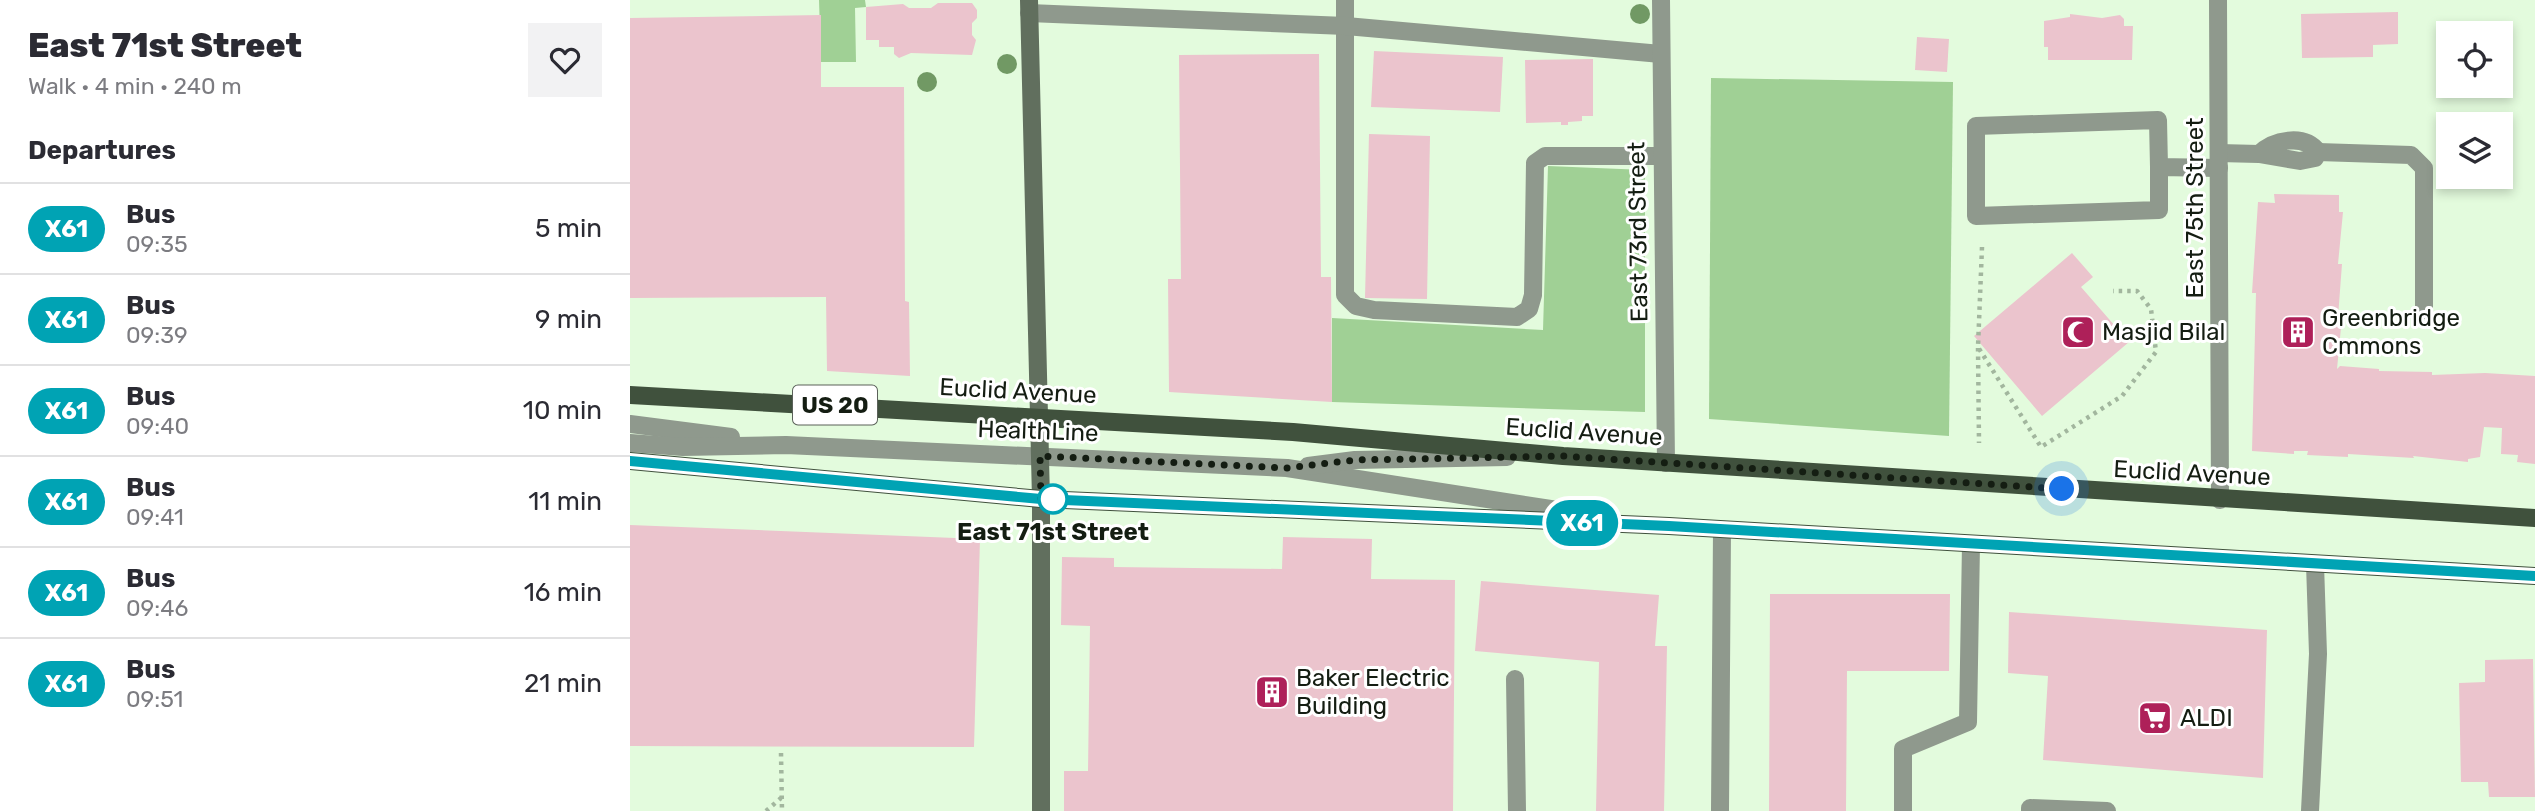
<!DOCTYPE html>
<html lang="en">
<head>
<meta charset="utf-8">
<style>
	body { margin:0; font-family:Rubik,sans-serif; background:#f2f2f3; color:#2b2b33; height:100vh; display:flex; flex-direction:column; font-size:26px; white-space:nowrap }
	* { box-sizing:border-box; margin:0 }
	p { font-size:23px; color:#7c7c81 }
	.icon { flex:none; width:38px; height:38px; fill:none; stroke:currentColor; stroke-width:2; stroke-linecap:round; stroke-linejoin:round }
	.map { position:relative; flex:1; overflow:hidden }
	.panel { display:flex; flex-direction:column; background:#fff; width:630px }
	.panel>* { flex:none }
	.badge { padding:0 14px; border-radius:23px; font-size:24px; line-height:46px }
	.controls { position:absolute; left:1806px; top:21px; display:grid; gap:14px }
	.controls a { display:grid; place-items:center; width:77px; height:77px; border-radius:0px; background:#fff; box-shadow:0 4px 10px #0003; font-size:35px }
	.you { position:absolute; width:35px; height:35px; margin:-18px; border:5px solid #fff; border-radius:50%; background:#1a73e8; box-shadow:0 0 0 10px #1a73e833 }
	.map>.badge { position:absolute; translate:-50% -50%; box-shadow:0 0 0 4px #fff }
	h2 { padding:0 28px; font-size:26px; line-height:63px }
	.round { display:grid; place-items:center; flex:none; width:74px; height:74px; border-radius:0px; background:#f2f2f3 }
	.summary { display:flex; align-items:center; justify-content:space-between; height:119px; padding:0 28px }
	h1 { font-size:33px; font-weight:800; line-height:52px }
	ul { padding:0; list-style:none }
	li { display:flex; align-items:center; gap:21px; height:91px; padding:0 28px; border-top:2px solid #e1e1e2 }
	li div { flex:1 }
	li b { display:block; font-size:26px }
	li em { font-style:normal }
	li .badge { min-width:77px; font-weight:700; text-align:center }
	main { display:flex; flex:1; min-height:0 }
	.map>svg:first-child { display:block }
	.green { fill:#a0d095 }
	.building { fill:#ebc4cd }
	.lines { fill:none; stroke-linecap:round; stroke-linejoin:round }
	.path { stroke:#a2b69e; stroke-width:4.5; stroke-dasharray:3.5 5; stroke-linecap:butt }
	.lane { stroke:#8f998d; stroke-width:18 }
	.street { stroke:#8f998d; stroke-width:18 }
	.secondary { stroke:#616f5e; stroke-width:18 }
	.primary { stroke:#40513d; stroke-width:18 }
	.tree { fill:#719964 }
	.line-casing { stroke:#fff; stroke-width:16 }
	.line { stroke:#00a3b4; stroke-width:10 }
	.walk { stroke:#141d12; stroke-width:7; stroke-dasharray:0 12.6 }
	.stop-dot { fill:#fff; stroke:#00a3b4; stroke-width:3.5 }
	.labels { text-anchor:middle; stroke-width:6; stroke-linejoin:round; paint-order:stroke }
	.shield { fill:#fff; stroke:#5a6159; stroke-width:2 }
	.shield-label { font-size:23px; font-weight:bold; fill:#141d12 }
	.street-label { font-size:24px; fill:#141d12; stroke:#fff }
	.poi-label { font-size:24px; fill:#141d12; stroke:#fff; text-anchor:start }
	.stop-label { font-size:24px; font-weight:bold; fill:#141d12; stroke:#fff }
</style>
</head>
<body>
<main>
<section class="panel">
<div class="summary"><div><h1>East 71st Street</h1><p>Walk · 4 min · 240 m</p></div><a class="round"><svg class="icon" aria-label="heart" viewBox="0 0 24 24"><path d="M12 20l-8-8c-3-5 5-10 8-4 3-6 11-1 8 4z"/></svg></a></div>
<h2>Departures</h2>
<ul>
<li><span class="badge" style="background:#00a3b4;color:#fff">X61</span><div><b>Bus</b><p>09:35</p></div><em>5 min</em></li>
<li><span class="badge" style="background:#00a3b4;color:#fff">X61</span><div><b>Bus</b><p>09:39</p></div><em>9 min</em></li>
<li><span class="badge" style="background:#00a3b4;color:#fff">X61</span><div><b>Bus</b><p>09:40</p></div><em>10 min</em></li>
<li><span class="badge" style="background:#00a3b4;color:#fff">X61</span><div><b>Bus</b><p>09:41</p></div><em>11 min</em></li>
<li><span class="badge" style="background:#00a3b4;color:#fff">X61</span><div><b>Bus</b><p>09:46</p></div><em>16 min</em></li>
<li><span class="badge" style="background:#00a3b4;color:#fff">X61</span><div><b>Bus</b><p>09:51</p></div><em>21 min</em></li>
</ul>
</section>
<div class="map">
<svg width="1905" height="811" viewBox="0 0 1905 811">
	<rect width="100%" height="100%" fill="#e3fbdd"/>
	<g class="green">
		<path d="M189 0H235L236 7 225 8 226 62H191Z"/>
		<path d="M1081 78 1323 82 1319 436 1079 419Z"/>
		<path d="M918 166 1015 170V412L702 402V318L913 330Z"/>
	</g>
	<g class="building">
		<path d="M308 3H342L347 10V18L342 23V35L346 40 342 55 281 53 269 58 264 54V47H249V40H236V7L273 4 279 8H301Z"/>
		<path d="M1768 12V44L1743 45V57L1672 58 1671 14Z"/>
		<path d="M1440 14 1472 18 1490 15 1494 19V26H1503L1502 60H1418V47H1414V21L1440 17Z"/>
		<path d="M191 15V87H274L275 301 279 302 280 376 197 371 196 297 0 298V18Z"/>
		<path d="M1287 37 1319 39 1317 72 1285 70Z"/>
		<path d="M744 51 873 57 870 112 741 107Z"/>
		<path d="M689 54 691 277H701L702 402 539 392 538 279H551L549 55Z"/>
		<path d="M963 59V116H952V121L938 122V125H931V122L896 123 895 60Z"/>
		<path d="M739 134 800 136 797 299 735 298Z"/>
		<path d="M1644 194 1709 195V212H1713L1708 264H1712L1708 317H1712L1707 369 1710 366 1749 369V371L1802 372V375L1855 373 1905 376V464L1887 462 1888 455 1871 454 1872 428 1854 427 1850 457 1838 459V462L1783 456 1784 458 1718 454V457L1677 455 1678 451H1664V454L1622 451 1626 293H1622L1628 202 1645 203Z"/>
		<path d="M1442 253 1463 277 1451 287 1499 342 1412 416 1344 336Z"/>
		<path d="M0 525 350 539 344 747 0 746Z"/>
		<path d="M653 537 742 539 741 579 825 580 823 811H434V771H458L460 626 431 625 432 557 484 558V567L652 569Z"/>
		<path d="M851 581 1029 595 1025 646H1037L1034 811H966L969 662 845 651Z"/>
		<path d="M1140 594H1320L1319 671H1217L1216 811H1139Z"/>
		<path d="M1379 612 1637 630 1633 778 1413 760 1418 676 1378 673Z"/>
		<path d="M1903 659 1905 797H1859L1858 782H1831L1829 683 1855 682V660Z"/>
	</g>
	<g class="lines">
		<g class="path">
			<path d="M1352 247 1348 347 1411 447 1492 396 1526 352 1521 309 1507 291H1483"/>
			<path d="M1348 348 1349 443"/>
			<path d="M151 753 152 811"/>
			<path d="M136 811 151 798"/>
		</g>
		<g class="lane">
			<path d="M715 0V295L726 306 744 310 887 317 899 309 903 295 905 163 915 156H1031"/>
			<path d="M399 13 716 26 1031 54"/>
			<path d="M1688 152 1781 155 1794 168V310"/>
			<path d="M1589 153 1629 154 1670 161 1685 158 1688 152C1674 133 1643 140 1629 154"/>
			<path d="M1529 167V210L1346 216V126L1528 120 1529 167 1589 168"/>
			<path d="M0 424 101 437"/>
			<path d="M0 443 53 447 156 445 657 468 973 517"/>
			<path d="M678 466 725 460 877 457"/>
			<path d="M885 679 887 811"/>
			<path d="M1090 811 1092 530"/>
			<path d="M1273 811V749L1338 722 1341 544"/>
			<path d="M1400 811V808L1477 811"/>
			<path d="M1680 811 1688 654 1685 564"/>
		</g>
		<g class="street">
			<path d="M1031 0 1036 463"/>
			<path d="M1588 0 1590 500"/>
		</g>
		<path class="secondary" d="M399 0 411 499V811"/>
		<g class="primary">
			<path d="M0 395 663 432 933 456 1905 518"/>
			<path d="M0 461 411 499 1039 526 1905 576"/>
		</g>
	</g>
	<g class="tree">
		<circle cx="1010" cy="14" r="10"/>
		<circle cx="377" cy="64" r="10"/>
		<circle cx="297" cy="82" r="10"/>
	</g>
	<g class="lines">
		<g class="line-casing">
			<path id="line" d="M0 461 411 499 1039 526 1905 576"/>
		</g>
		<use href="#line" class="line"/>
		<path class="walk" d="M423 499H411L410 456 657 468 725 460 933 456 1432 489"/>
	</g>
	<defs>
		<g id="mosque-square" transform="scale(1.75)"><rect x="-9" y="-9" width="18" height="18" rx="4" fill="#ae2059" stroke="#fff"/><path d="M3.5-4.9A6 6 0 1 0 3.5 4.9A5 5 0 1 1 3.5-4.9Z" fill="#fff"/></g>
		<g id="building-square" transform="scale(1.75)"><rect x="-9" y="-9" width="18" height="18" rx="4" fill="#ae2059" stroke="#fff"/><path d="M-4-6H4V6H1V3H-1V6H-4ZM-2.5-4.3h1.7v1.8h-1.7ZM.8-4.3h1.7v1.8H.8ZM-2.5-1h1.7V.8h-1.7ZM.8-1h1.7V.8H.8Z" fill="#fff"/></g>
		<g id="supermarket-square" transform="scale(1.75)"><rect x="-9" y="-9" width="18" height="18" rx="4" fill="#ae2059" stroke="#fff"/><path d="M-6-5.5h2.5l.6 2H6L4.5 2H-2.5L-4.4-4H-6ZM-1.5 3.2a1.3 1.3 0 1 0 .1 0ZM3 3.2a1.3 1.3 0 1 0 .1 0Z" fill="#fff"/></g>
	</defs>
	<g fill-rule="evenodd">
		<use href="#mosque-square" x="1448" y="332"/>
		<use href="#building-square" x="1668" y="332"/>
		<use href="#building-square" x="642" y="692"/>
		<use href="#supermarket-square" x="1525" y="718"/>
	</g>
	<circle class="stop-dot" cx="423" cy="499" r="14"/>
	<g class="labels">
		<rect class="shield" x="163" y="385.5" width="84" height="39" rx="5"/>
		<g class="shield-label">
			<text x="205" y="413">US 20</text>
		</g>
		<g class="street-label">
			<text transform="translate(1565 208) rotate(-90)" y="8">East 75th Street</text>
			<text transform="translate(1008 232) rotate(-91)" y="8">East 73rd Street</text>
			<text transform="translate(388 391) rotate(3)" y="8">Euclid Avenue</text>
			<text transform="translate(408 431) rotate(2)" y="8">HealthLine</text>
			<text transform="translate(954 432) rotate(4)" y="8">Euclid Avenue</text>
			<text transform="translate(1562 473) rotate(3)" y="8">Euclid Avenue</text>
		</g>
		<g class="poi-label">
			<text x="1692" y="326">Greenbridge<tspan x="1692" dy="28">Cmmons</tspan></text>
			<text x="1472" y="340">Masjid Bilal</text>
			<text x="666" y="686">Baker Electric<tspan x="666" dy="28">Building</tspan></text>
			<text x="1550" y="726">ALDI</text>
		</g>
		<g class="stop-label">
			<text x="423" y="540">East 71st Street</text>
		</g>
	</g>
</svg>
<div class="controls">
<a><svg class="icon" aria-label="locate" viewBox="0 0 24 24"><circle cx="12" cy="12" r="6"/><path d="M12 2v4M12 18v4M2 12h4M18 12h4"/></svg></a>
<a><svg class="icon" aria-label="layers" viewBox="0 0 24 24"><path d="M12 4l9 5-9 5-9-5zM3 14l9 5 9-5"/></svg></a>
</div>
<div class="you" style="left:1432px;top:489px"></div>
<b class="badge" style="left:952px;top:523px;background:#00a3b4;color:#fff">X61</b>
</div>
</main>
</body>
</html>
